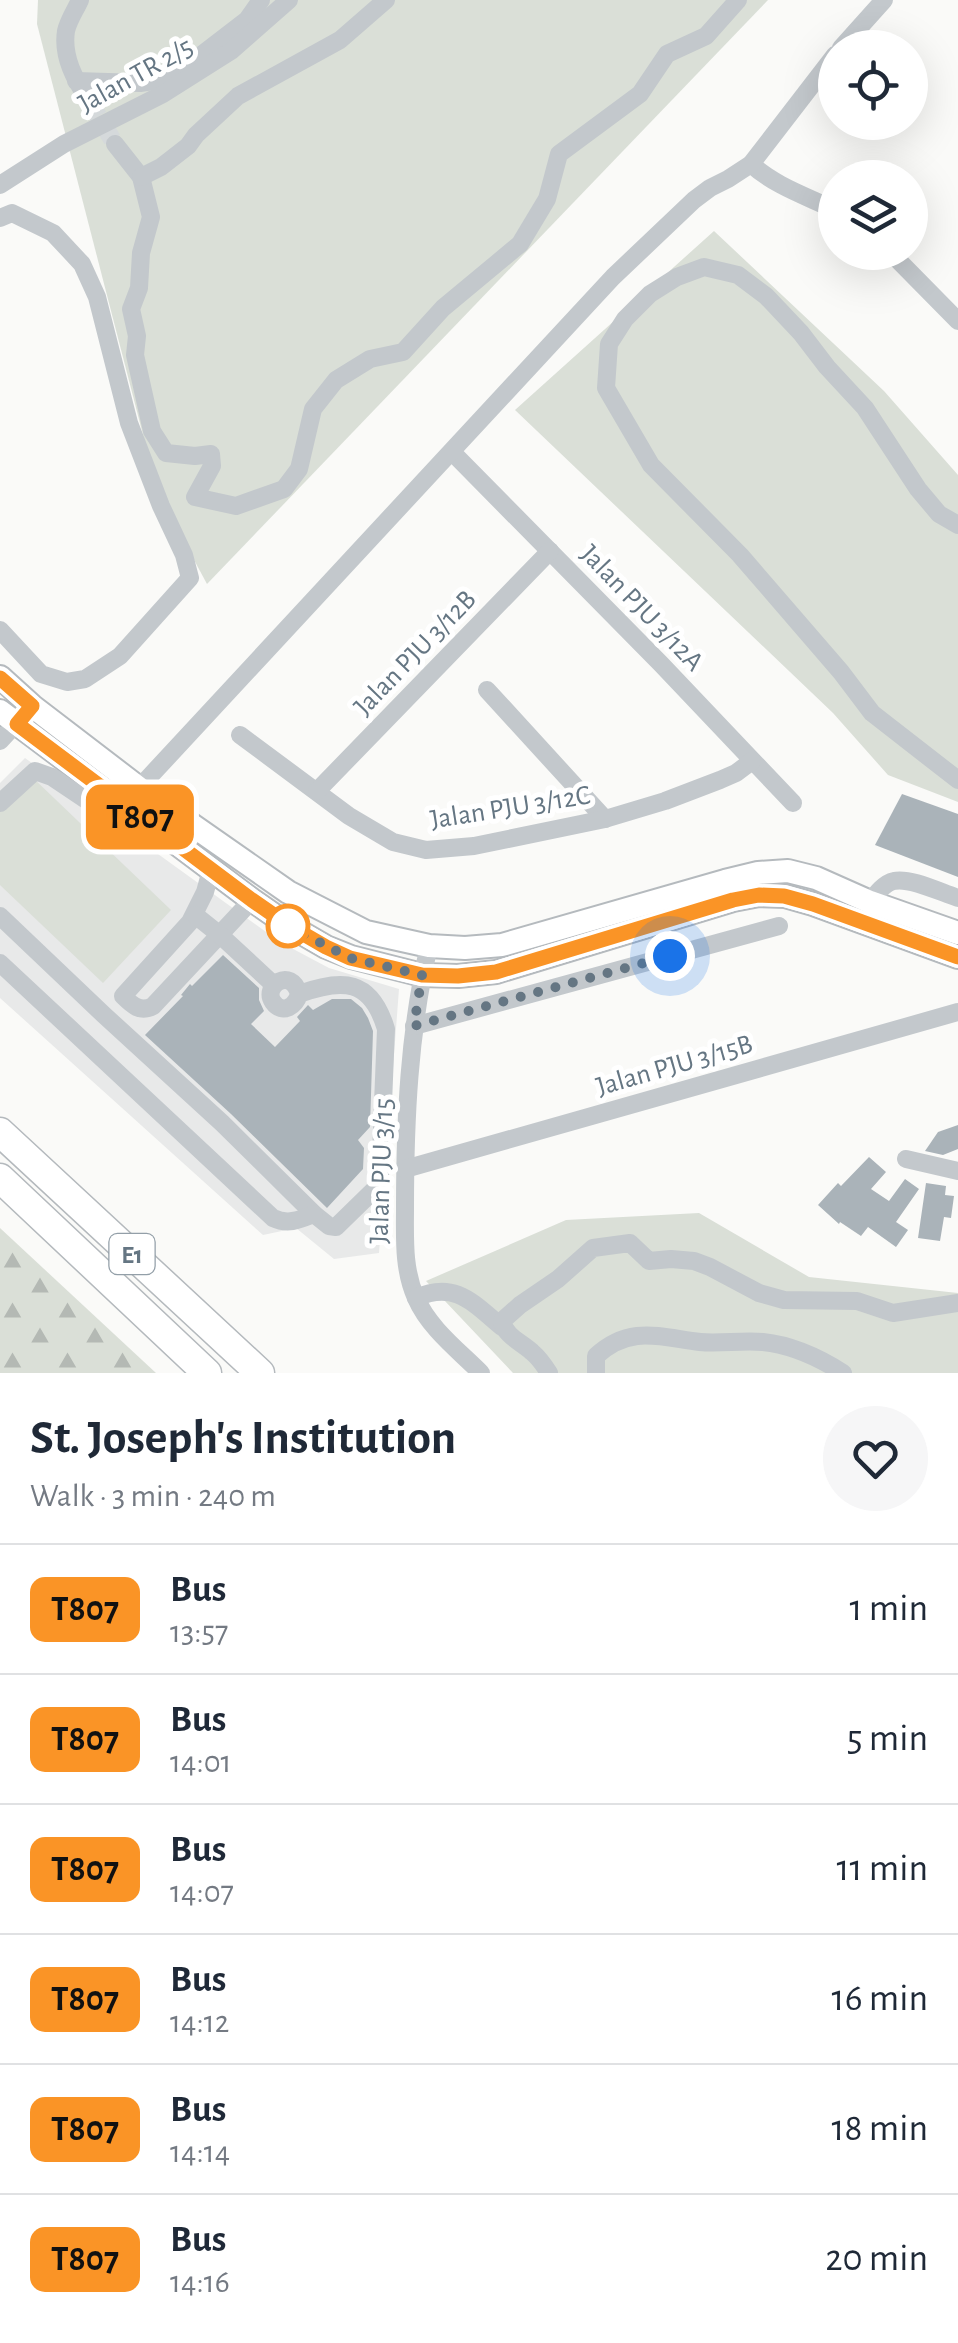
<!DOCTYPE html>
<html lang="en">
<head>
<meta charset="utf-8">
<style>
	body { margin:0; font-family:"Alegreya Sans",sans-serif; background:#f6f6f7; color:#1f2937; height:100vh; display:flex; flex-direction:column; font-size:38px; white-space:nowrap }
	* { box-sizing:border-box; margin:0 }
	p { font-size:32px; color:#747a83 }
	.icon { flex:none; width:55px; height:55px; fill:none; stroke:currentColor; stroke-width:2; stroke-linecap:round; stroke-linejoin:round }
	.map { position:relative; height:1373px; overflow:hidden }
	.side { display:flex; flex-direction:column; background:#fff; flex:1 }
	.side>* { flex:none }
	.badge { padding:0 20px; border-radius:15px; font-size:35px; line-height:65px }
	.tools { position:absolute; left:818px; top:30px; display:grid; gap:20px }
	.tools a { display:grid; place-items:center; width:110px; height:110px; border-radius:50%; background:#fff; box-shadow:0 10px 40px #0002; font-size:50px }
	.you { position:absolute; width:50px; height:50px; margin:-25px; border:8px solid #fff; border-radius:50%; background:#1a73e8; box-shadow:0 0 0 15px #1a73e833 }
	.map>.badge { position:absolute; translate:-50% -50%; box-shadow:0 0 0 5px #fff }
	.round { display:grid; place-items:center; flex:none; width:105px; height:105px; border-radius:52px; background:#f6f6f7 }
	.headline { display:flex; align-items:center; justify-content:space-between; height:170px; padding:0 30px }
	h1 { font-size:48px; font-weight:700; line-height:75px }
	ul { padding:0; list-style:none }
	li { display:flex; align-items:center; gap:30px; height:130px; padding:0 30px; border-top:2px solid #e0e1e3 }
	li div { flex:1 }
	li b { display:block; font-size:38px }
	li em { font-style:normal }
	li .badge { min-width:110px; font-weight:700; text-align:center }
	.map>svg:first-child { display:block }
	.built { fill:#e8e9e9 }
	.green { fill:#dadfd7 }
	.forest { fill:url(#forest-firs) }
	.building { fill:#aab3b9 }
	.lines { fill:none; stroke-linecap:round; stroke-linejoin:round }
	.minor-tunnel { stroke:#d5d9db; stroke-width:18; stroke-dasharray:18 9; stroke-linecap:butt }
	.major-casing { stroke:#b5babe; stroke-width:26 }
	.highway-casing { stroke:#b4b9bd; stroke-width:31 }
	.minor { stroke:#c3c8cc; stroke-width:18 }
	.major { stroke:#fff; stroke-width:22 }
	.highway { stroke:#fff; stroke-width:28 }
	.line-casing { stroke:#fff; stroke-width:22 }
	.line { stroke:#fa9426; stroke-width:15 }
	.walk { stroke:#657683; stroke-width:10; stroke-dasharray:0 18 }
	.stop-dot { fill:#fff; stroke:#fa9426; stroke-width:5 }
	.labels { text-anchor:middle; stroke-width:10; stroke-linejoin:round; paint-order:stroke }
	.shield { fill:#fff; stroke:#939fa8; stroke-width:2.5 }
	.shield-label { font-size:25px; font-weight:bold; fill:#657683 }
	.street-label { font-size:28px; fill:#657683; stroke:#fff }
</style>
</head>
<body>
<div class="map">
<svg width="958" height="1373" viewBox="0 0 958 1373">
	<defs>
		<pattern id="forest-firs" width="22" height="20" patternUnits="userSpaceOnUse" patternTransform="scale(2.5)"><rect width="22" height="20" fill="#dadfd7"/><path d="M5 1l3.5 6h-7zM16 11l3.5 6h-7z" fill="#b4b9b4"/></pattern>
	</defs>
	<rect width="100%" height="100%" fill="#fafaf8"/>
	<path class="built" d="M25 758 280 942 329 968 399 989 379 1253 334 1259 296 1228 263 1235 0 998V783Z"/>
	<g class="green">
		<path d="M38 0H768L207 584 158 493 37 24Z"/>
		<path d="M714 231 884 391 958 475V802L888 775 833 713 515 410Z"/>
		<path d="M32 777 171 910 103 983 0 885V811Z"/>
		<path d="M699 1213 809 1277 958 1293V1373H513L426 1281 566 1220Z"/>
	</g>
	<path class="forest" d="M0 1228 156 1373H0Z"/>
	<g class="building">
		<path d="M902 794 958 814V877L875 845Z"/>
		<path d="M223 955 259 988V1000L264 1011 251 1024 275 1047 300 1021 297 1017 308 1005 313 1010 332 999H351L362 1008 368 1018 373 1031 370 1127 358 1140 364 1148 363 1169 327 1208 231 1114 145 1035 183 996 181 995 190 984 192 986Z"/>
		<path d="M958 1125V1149L943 1155 925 1151 938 1132Z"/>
		<path d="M869 1157 886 1172 871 1189 889 1201 905 1179 919 1189 896 1222 908 1230 896 1247 868 1227 861 1236 840 1222 839 1224 818 1205 838 1183 841 1186Z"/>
		<path d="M926 1183 946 1186 945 1195 954 1196 951 1218 944 1217 940 1241 918 1238Z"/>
	</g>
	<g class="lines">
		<path class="minor-tunnel" d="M89 101 115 144"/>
		<g class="major-casing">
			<g id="major">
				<path d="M0 677 32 706 139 788 288 892 366 932 429 946 465 948 502 945 725 881 758 873 788 871 816 878 870 902 958 933"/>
				<path d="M0 711 252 900 288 925 326 947 351 957 422 975 458 976 496 972 733 900 759 895 785 896 813 904 958 957"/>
			</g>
		</g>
		<g class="highway-casing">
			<g id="highway">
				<path d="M0 1132 260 1373"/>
				<path d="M0 1178 207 1373"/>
			</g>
		</g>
		<g class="minor">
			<path d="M80 0C76 9 68 21 66 31 62 57 75 80 89 101"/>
			<path d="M841 48 884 0"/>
			<path d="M76 81 140 83 160 80 195 60 247 20 261 0"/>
			<path d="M115 144 141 177 151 217 141 253 139 288 131 309 137 336 135 355 152 431 166 453 195 456 211 454 212 466 195 497 236 506 284 489 299 469 313 409 336 380 370 359 403 352 443 308 520 244 547 199 559 154 640 94 667 54 706 36 738 0"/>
			<path d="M751 164C775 186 806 196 835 210"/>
			<path d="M141 177 161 167 188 146 196 135 238 96 340 40 386 0"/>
			<path d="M0 185 64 144 163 94 231 51 289 0"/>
			<path d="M0 218 12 213 53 233 82 264 97 297 129 423 161 506 184 555 190 578 120 656 85 679 67 682 41 674 0 630"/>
			<path d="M890 252 958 321"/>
			<path d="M452 452 661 664 793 803"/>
			<path d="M958 525 939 514 918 489 865 408 827 367 801 333 766 296 738 275 704 267 677 277 650 294 625 319 609 344 606 388 651 465 740 555 841 672 872 713 958 780"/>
			<path d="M487 690 605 819"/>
			<path d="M240 735 349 816 393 842 426 850 474 846 605 819 665 801 720 780 736 773 752 761"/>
			<path d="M0 741 23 716"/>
			<path d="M139 788 613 277 694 200 710 188 728 179 751 164 835 55"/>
			<path d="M317 791 550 551"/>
			<path d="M0 803 35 771 52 777 119 822 151 825"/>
			<path d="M211 870 205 892 190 922 123 996C132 1005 140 1013 153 1006L252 900"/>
			<path d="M870 902C876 894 884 883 894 881 910 877 942 893 958 898"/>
			<path d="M195 915 220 935 274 985"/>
			<path d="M0 916 104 1015 222 1123 314 1214 329 1226 336 1227 376 1188 380 1178 386 1029C371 979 343 978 299 994 296 1005 283 1016 273 1002 262 986 291 966 299 994"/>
			<path d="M429 946C409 1031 405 1120 405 1207 405 1238 403 1269 416 1298 429 1328 458 1350 481 1373"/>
			<path d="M0 963 273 1218C288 1225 299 1220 314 1214"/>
			<path d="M414 1026 779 926"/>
			<path d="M906 1159 958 1171"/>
			<path d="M405 1169 958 1012"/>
			<path d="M416 1298C455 1280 473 1303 502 1327"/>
			<path d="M549 1373C544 1365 539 1358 532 1352 520 1341 506 1337 502 1321L520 1305 558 1279 593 1248 630 1243 649 1261 671 1259 694 1261 710 1267 759 1293 784 1300 857 1301 893 1313 958 1303"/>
			<path d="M596 1373V1356C630 1325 659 1337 700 1342 720 1344 742 1340 763 1342 792 1345 818 1357 843 1373"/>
		</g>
		<use href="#major" class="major"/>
		<use href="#highway" class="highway"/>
	</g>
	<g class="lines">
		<g class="line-casing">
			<path id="line" d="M0 678 32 706 17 724 252 900 288 925 326 947 350 958 422 975 458 976 496 972 733 900 759 895 784 896 813 904 958 957"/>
		</g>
		<use href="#line" class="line"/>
		<path class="walk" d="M288 926 350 958 422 975 414 1026 670 956"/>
	</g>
	<circle class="stop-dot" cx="288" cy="926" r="20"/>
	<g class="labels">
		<rect class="shield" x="109.5" y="1234" width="45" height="40" rx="8"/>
		<g class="shield-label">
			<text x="132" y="1263">E1</text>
		</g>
		<g class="street-label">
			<text transform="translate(135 74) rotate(-29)" y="10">Jalan TR 2/5</text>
			<text transform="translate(643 607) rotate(46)" y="10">Jalan PJU 3/12A</text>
			<text transform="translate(414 652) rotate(-46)" y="10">Jalan PJU 3/12B</text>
			<text transform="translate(510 806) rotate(-9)" y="10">Jalan PJU 3/12C</text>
			<text transform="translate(674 1064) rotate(-16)" y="10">Jalan PJU 3/15B</text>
			<text transform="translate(380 1171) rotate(-88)" y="10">Jalan PJU 3/15</text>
		</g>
	</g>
</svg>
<div class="tools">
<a><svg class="icon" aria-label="locate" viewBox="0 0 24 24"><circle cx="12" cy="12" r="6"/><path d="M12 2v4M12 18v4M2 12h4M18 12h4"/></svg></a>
<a><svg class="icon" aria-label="layers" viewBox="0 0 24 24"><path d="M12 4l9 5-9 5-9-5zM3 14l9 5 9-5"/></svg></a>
</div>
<div class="you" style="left:670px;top:956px"></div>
<b class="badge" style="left:140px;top:817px;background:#fa9426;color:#111">T807</b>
</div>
<section class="side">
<div class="headline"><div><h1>St. Joseph's Institution</h1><p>Walk · 3 min · 240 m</p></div><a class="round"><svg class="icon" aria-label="heart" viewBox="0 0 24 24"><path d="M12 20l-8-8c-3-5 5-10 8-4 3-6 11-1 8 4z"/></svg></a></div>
<ul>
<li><span class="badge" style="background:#fa9426;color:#111">T807</span><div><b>Bus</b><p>13:57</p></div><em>1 min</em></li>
<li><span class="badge" style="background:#fa9426;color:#111">T807</span><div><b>Bus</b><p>14:01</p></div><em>5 min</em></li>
<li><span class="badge" style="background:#fa9426;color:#111">T807</span><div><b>Bus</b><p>14:07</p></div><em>11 min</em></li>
<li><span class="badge" style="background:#fa9426;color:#111">T807</span><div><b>Bus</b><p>14:12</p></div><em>16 min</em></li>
<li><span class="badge" style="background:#fa9426;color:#111">T807</span><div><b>Bus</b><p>14:14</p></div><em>18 min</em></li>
<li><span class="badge" style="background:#fa9426;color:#111">T807</span><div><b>Bus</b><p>14:16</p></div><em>20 min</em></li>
</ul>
</section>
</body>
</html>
